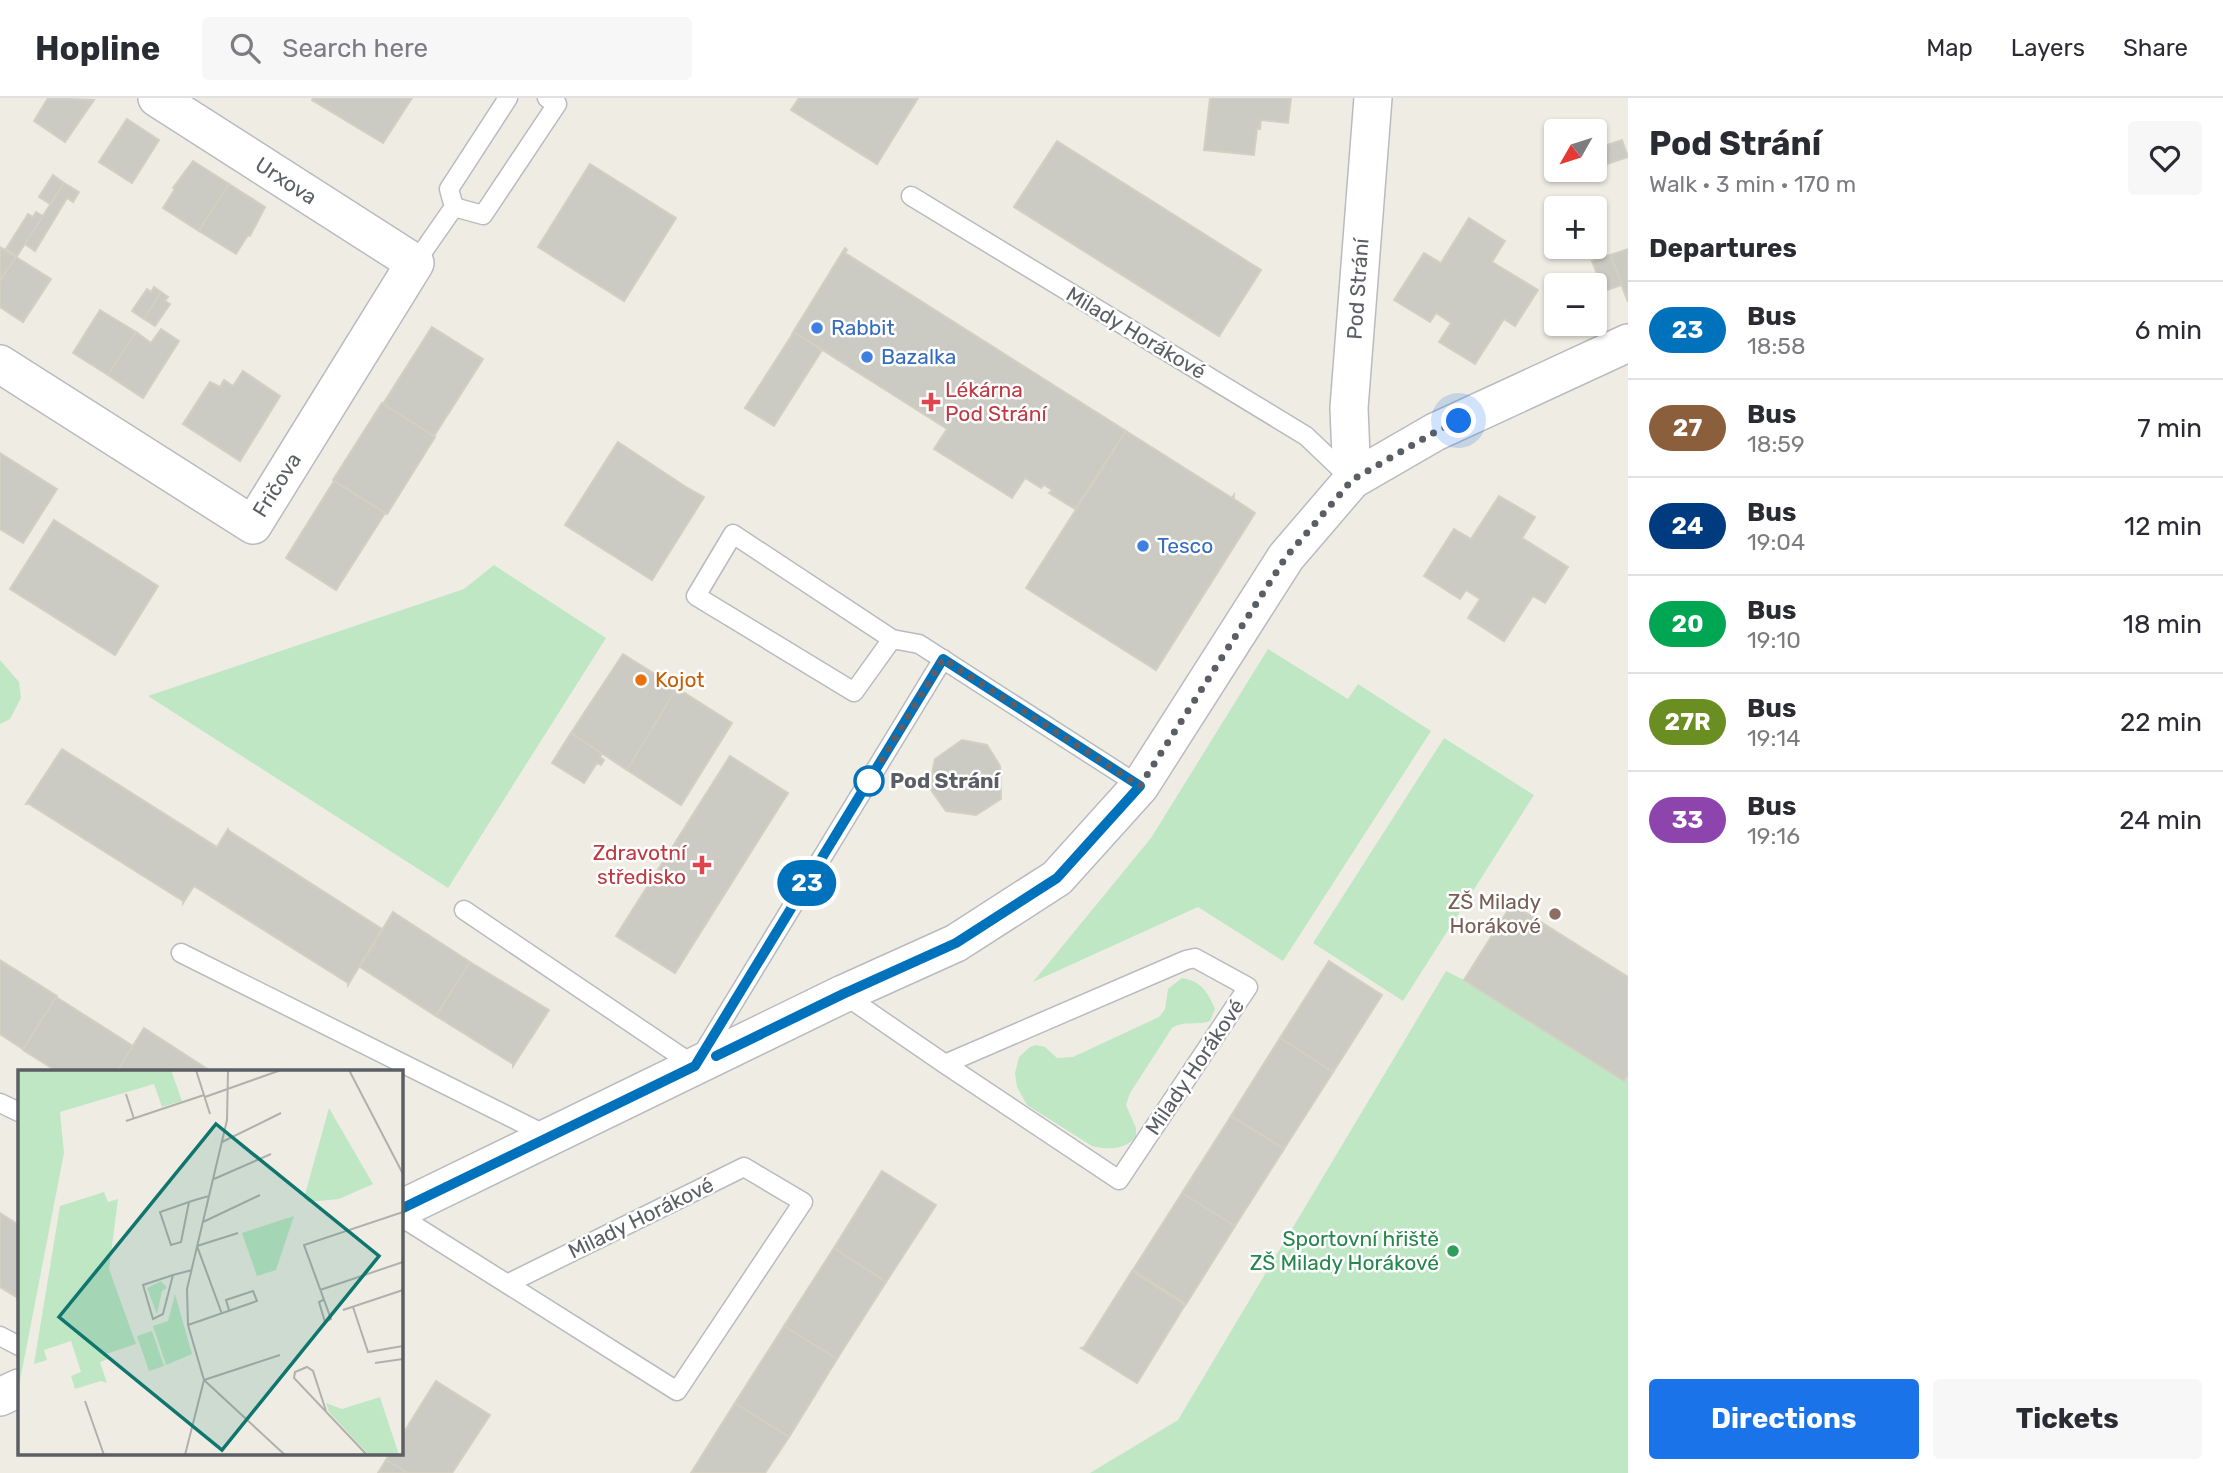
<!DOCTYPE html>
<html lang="en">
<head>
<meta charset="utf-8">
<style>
	body { margin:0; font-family:Rubik,sans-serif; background:#f7f7f7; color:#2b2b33; height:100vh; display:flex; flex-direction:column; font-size:26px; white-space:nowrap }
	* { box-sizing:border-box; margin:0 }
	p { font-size:23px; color:#7c7c81 }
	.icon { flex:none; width:38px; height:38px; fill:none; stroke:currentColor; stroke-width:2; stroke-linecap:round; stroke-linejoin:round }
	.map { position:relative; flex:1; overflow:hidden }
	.panel { display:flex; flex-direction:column; background:#fff; width:595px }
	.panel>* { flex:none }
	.badge { padding:0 14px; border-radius:23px; font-size:24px; line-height:46px }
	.needle { width:46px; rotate:231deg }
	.fabs { position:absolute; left:1544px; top:21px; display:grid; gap:14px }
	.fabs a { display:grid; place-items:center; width:63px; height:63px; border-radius:7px; background:#fff; box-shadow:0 2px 5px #0004; font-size:35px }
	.you { position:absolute; width:35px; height:35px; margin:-18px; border:5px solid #fff; border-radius:50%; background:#1a73e8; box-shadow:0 0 0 10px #1a73e833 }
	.map>.badge { position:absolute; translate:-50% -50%; box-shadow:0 0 0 4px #fff }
	h2 { padding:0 21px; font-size:26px; line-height:63px }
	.round { display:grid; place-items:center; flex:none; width:74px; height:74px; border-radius:7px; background:#f7f7f7 }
	.headline { display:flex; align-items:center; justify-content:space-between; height:119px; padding:0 21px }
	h1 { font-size:33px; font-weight:700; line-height:52px }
	.cta { display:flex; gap:14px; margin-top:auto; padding:14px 21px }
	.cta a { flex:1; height:80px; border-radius:7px; background:#1a73e8; color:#fff; font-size:28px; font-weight:700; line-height:80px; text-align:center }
	.cta a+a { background:#f7f7f7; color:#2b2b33 }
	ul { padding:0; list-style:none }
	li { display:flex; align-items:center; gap:21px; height:98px; padding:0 21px; border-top:2px solid #e1e1e2 }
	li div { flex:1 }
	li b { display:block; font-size:26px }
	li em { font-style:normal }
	li .badge { min-width:77px; font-weight:700; text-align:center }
	header { display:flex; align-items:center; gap:42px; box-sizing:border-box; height:98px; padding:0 35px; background:#fff; border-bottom:2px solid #e1e1e2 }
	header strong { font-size:33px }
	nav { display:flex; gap:38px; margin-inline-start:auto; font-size:24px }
	.search { width:490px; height:63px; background:#f7f7f7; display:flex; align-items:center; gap:18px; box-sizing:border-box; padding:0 24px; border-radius:7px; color:#7c7c81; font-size:26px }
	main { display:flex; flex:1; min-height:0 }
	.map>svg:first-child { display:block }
	.green { fill:#bfe7c4 }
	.building { fill:#cbcac3; stroke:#d3d0c2; stroke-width:2 }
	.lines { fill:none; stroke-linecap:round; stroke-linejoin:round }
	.service-casing { stroke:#b8bbc0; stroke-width:21 }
	.minor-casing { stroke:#b8bbc0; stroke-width:40 }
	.service { stroke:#fff; stroke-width:18 }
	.minor { stroke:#fff; stroke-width:37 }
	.line-casing { stroke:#fff; stroke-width:16 }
	.line { stroke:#0072bc; stroke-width:10 }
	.walk { stroke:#5b5e64; stroke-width:7; stroke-dasharray:0 12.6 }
	.shop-dot { fill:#3f7fe0; stroke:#fff; stroke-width:2.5 }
	.health-dot { fill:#e0444e; stroke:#fff; stroke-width:2.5 }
	.food-dot { fill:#e8710a; stroke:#fff; stroke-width:2.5 }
	.stop-dot { fill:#fff; stroke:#0072bc; stroke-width:3.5 }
	.education-dot { fill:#8d6e63; stroke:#fff; stroke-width:2.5 }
	.leisure-dot { fill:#2e9e5b; stroke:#fff; stroke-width:2.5 }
	.labels { text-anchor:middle; stroke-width:5; stroke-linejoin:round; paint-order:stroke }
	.street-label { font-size:21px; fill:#5b5e64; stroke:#fff }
	.shop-label { font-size:21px; fill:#366cbe; stroke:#fff; text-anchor:start }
	.health-label { font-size:21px; fill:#be3a42; stroke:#fff; text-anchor:start }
	.food-label { font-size:21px; fill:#c56008; stroke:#fff; text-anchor:start }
	.stop-label { font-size:21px; font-weight:bold; fill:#5b5e64; stroke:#fff; text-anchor:start }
	.education-label { font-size:21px; fill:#785e54; stroke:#fff; text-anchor:end }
	.leisure-label { font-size:21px; fill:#27864d; stroke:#fff; text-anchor:end }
	.inset-road { fill:none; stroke:#b0b0ac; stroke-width:2 }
	.view { fill:#0f766e; fill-opacity:0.15; stroke:#0f766e; stroke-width:3.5 }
	.inset-edge { fill:none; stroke:#5b5e64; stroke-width:3.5 }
</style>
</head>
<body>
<header>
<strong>Hopline</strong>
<div class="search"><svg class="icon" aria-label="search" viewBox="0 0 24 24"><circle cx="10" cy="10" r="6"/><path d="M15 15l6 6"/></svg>Search here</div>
<nav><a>Map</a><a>Layers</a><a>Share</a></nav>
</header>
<main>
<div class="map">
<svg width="1628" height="1375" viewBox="0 0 1628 1375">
	<rect width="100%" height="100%" fill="#efede3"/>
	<g class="green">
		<path d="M494 467 606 540 448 790 148 598 464 491Z"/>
		<path d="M1268 551 1348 601 1358 586 1431 633 1283 863 1198 809 1033 884 1151 740Z"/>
		<path d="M0 562 19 584 21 600 10 621 0 626Z"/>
		<path d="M1444 640 1534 697 1403 903 1313 845Z"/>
		<path d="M1446 873 1464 882 1623 983 1628 977V1375H1090L1178 1322Z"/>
		<path d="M1182 880C1201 883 1208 894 1215 911L1210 923C1197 928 1184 922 1172 930L1130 995 1126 1007 1136 1030V1039C1124 1052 1108 1052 1092 1048L1027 1007 1017 989 1015 975 1019 959 1030 949 1036 947 1045 949 1057 960 1073 959 1159 919 1165 911 1168 891Z"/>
	</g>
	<g class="building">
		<path d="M48 0 94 2 65 44 34 23Z"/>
		<path d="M313 0H412L383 45 312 2Z"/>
		<path d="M799 0H918L877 66 791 12Z"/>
		<path d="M1210 0H1291L1288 25 1261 22 1260 31H1257L1254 57 1204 52Z"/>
		<path d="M127 21 159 42 132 85 99 64Z"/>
		<path d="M1622 42 1628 59 1601 68 1595 51Z"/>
		<path d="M1057 43 1261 172 1219 238 1014 109Z"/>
		<path d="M193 63 229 86 199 133 163 110 175 91 173 90Z"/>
		<path d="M590 66 676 120 624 203 538 149Z"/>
		<path d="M53 77 64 85 50 106 39 99Z"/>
		<path d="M64 85 79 94 73 104 67 100 35 153 25 146Z"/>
		<path d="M229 86 265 109 250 138 248 137 236 156 199 133Z"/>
		<path d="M36 114 43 118 17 158 6 151 28 116 33 119Z"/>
		<path d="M1469 120 1505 143 1492 164 1538 192 1515 228 1504 221 1475 266 1439 244 1451 225 1436 215 1430 224 1394 202 1424 155 1441 165Z"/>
		<path d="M0 149 16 159 0 183Z"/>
		<path d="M845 150 847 152 845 155 1126 333 1075 411 1049 395 1052 392 1044 387 1041 390 1025 380 1012 400 934 351 947 331 794 234 792 236Z"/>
		<path d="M1628 151V204L1610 157Z"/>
		<path d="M1610 157 1622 187 1604 193 1592 163Z"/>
		<path d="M16 159 51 181 23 224 0 209V183Z"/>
		<path d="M154 189 161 194 144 221 132 213 147 191 151 194Z"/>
		<path d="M161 194 168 199 165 203 170 206 155 228 144 221Z"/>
		<path d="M100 212 136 234 108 277 73 255Z"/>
		<path d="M432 229 483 261 434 338 383 306Z"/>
		<path d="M161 231 179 243 143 300 108 277 136 234 151 245Z"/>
		<path d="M794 234 822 252 774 328 745 310Z"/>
		<path d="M243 273 280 298 240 363 183 326 210 284 220 289 224 282 233 288Z"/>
		<path d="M382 305 435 339 387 416 333 382Z"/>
		<path d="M1126 333 1232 400 1234 397V401L1255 415 1156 572 1026 490Z"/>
		<path d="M618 344 686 389 704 399 652 482 565 427Z"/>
		<path d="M0 355 57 391 23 445 0 431Z"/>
		<path d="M334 383 385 415 336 492 286 460Z"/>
		<path d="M1499 398 1535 419 1522 440 1568 469 1545 505 1533 498 1504 543 1468 520 1480 501 1466 492 1460 501 1424 478 1454 431 1471 441Z"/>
		<path d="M54 422 158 488 115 557 10 491Z"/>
		<path d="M623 556 677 590 627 672 571 635Z"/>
		<path d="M677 590 732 625 681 707 627 672Z"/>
		<path d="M571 635 602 656 600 659 604 662 601 667 597 665 584 685 552 665Z"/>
		<path d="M962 642 987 647 1000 668 1001 701 976 717 946 713 929 689 935 661Z"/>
		<path d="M62 651 217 749 228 731 229 733 382 831 348 887V885L194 788 183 805V803L29 706H26Z"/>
		<path d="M730 658 788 695 675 875 616 838Z"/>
		<path d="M1512 806 1628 879V977L1624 983 1464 882Z"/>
		<path d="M393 814 470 864 436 918 360 869Z"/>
		<path d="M0 862 57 898 23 951 0 936Z"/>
		<path d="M1329 863 1382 897 1333 974 1280 940Z"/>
		<path d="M470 864 549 912 513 968V966L436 918Z"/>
		<path d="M56 899 133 948 117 974H58L23 952Z"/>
		<path d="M144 930 212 974H117Z"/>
		<path d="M1280 940 1333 974 1284 1051 1231 1018Z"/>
		<path d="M1231 1018 1284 1051 1235 1128 1182 1095Z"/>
		<path d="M882 1073 936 1107 886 1184 834 1150Z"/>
		<path d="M1182 1095 1235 1128 1186 1206 1133 1172Z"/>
		<path d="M0 1115 19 1127V1197L18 1200 0 1189Z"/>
		<path d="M834 1150 886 1184 837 1261 784 1228Z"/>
		<path d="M1132 1173 1185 1207 1137 1285 1081 1250 1084 1249Z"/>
		<path d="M784 1228 837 1261 789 1339 735 1305Z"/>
		<path d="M436 1283 490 1317 452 1375H408L386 1362 390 1356H401V1339Z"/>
		<path d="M735 1305 789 1339 765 1375H691Z"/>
		<path d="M386 1362 408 1375H378Z"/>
	</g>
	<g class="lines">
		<g class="service-casing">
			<g id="service">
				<path d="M911 98 1306 338 1350 380"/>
				<path d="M454 109 483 117 557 6 547 0"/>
				<path d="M415 165 454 109 449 91 508 0"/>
				<path d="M892 541 854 594 696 498 733 436 892 541 919 546 1140 688"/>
				<path d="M464 812 695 968 943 561"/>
				<path d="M181 855 550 1039"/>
				<path d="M843 896 945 966 1119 1082 1248 889 1195 860 1186 862 945 966"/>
				<path d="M0 1005 19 1014"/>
				<path d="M401 1119C493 1177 585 1235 677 1293L803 1104 744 1069 507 1186"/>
				<path d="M0 1238 19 1248"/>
			</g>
		</g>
		<g class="minor-casing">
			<g id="minor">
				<path d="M0 266 253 427 415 165 157 0"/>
				<path d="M1352 382 1349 310 1373 0"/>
				<path d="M401 1111 843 896 956 845 1057 780 1140 688 1286 459 1352 382 1435 334 1628 245"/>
				<path d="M0 1299 19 1290"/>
			</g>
		</g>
		<use href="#service" class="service"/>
		<use href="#minor" class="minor"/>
	</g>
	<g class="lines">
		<g class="line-casing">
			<path id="line" d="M401 1111 695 968 943 561 1140 688 1057 780 956 845 843 896 716 958"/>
		</g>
		<use href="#line" class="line"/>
		<path class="walk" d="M869 683 943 561 1140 688 1286 459 1336 401 1352 382 1435 334 1459 323"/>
	</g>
	<g class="shop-dot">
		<circle cx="817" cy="230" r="7"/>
		<circle cx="867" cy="259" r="7"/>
		<circle cx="1143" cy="448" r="7"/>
	</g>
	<g class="health-dot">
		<path d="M927.5 293.5h7v7h7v7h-7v7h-7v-7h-7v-7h7z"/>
		<path d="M698.5 756.5h7v7h7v7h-7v7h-7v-7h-7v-7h7z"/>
	</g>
	<circle class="food-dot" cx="641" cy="582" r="7"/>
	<circle class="stop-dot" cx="869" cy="683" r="14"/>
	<circle class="education-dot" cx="1555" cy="816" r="7"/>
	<circle class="leisure-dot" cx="1453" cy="1153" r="7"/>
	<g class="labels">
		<g class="street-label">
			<text transform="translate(286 83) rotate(33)" y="7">Urxova</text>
			<text transform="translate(1358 191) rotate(-86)" y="7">Pod Strání</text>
			<text transform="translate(1136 235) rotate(31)" y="7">Milady Horákové</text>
			<text transform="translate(277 387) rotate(-58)" y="7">Fričova</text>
			<text transform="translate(1195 969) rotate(-56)" y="7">Milady Horákové</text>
			<text transform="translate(641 1120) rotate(-26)" y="7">Milady Horákové</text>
		</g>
		<g class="shop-label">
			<text x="831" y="237">Rabbit</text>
			<text x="881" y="266">Bazalka</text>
			<text x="1157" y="455">Tesco</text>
		</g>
		<g class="health-label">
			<text x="945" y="299">Lékárna<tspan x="945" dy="24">Pod Strání</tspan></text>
			<text x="686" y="762" text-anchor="end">Zdravotní<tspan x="686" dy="24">středisko</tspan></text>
		</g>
		<g class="food-label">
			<text x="655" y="589">Kojot</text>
		</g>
		<g class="stop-label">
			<text x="890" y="690">Pod Strání</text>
		</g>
		<g class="education-label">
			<text x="1541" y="811">ZŠ Milady<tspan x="1541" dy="24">Horákové</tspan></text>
		</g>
		<g class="leisure-label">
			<text x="1439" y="1148">Sportovní hřiště<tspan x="1439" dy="24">ZŠ Milady Horákové</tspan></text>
		</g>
	</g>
	<g transform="translate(18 972)">
		<rect width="385" height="385" fill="#efede3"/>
		<path d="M0 0H153L164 31 144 37 136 14 42 42 46 83 0 321ZM311 38 355 114 321 129 290 132 286 128ZM86 122 90 132 100 129 91 199 118 274 88 284 90 289 82 292 89 313 83 311 57 319 53 306 63 302 53 271 26 280 29 290 16 294 42 136ZM276 146 258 200 239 206 224 163ZM143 211 149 218 144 221 139 244 129 218ZM157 224 174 284 148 295 135 256 150 251ZM134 261 146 296 131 301 119 266ZM362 327 381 385H351L311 342 308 333 324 339Z" fill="#bfe7c4"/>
		<path class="inset-road" d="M178 0 192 44M331 0 385 104M108 24 116 49M187 27 263 0M108 51 186 25M204 72 263 43M196 109 253 84M171 132 163 172 153 175 142 142 171 132 177 130 191 126M185 152 242 125M179 176 204 244M179 176 220 163M155 205 145 244 135 249 125 215 155 205 174 200M302 220 385 192M305 230 301 232 307 252 313 249 286 175 385 142M335 237 350 282 385 276M325 240 385 220M170 255 239 231 235 221 208 230 211 240M357 293 385 289M186 310 267 385M186 310 262 285M67 331 86 385M308 341 295 301 289 297 277 302 276 308 349 385M167 385 186 310 170 255 169 219 209 50 210 0"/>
		<path class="view" d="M198 54 361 186 204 380 41 247Z"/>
		<rect width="385" height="385" class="inset-edge"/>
	</g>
</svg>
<div class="fabs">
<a><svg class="needle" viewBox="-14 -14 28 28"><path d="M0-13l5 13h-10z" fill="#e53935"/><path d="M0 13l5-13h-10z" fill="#7c7c81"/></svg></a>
<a>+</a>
<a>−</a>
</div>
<div class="you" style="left:1459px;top:323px"></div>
<b class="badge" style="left:807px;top:785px;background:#0072bc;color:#fff">23</b>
</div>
<section class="panel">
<div class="headline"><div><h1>Pod Strání</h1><p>Walk · 3 min · 170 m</p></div><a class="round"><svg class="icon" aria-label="heart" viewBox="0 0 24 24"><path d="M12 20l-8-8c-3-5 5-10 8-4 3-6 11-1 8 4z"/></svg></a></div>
<h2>Departures</h2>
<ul>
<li><span class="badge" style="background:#0072bc;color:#fff">23</span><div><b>Bus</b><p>18:58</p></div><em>6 min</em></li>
<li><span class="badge" style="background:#8b5e3c;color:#fff">27</span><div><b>Bus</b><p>18:59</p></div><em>7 min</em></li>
<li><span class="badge" style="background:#003b80;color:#fff">24</span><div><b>Bus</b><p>19:04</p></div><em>12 min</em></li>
<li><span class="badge" style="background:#00a651;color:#fff">20</span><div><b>Bus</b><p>19:10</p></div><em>18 min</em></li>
<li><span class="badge" style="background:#6b8e23;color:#fff">27R</span><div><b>Bus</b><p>19:14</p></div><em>22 min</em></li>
<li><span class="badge" style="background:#8e44ad;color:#fff">33</span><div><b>Bus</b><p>19:16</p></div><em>24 min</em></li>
</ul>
<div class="cta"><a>Directions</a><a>Tickets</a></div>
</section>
</main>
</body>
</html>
